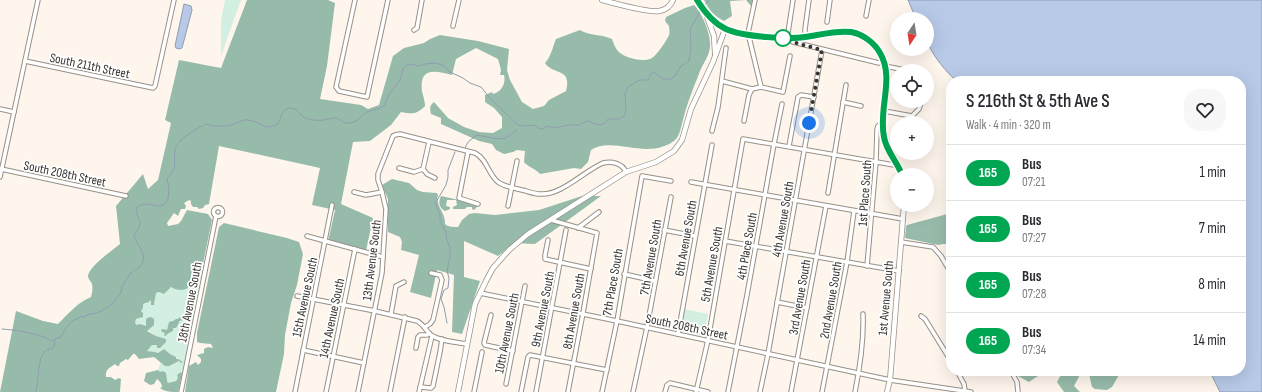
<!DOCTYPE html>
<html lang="en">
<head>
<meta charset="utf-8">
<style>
	body { margin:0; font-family:"Sofia Sans Condensed",sans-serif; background:#f7f7f7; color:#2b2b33; height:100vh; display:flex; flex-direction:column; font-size:15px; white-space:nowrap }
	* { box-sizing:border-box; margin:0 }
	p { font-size:13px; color:#7c7c81 }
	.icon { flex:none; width:22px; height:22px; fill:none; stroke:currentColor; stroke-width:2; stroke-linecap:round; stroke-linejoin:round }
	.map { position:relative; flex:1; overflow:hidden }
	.side { position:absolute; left:946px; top:76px; width:300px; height:300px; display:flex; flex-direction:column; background:#fff; border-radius:16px; box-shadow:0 4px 16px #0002 }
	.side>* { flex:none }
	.badge { padding:0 8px; border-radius:13px; font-size:14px; line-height:26px }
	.needle { width:26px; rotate:192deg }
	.fabs { position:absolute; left:890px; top:12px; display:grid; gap:8px }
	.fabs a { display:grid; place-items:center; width:44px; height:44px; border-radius:50%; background:#fff; box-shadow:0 4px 16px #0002; font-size:20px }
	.you { position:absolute; width:20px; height:20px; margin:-10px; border:3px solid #fff; border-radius:50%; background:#1a73e8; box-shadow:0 0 0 6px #1a73e833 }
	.map>.badge { position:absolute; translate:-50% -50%; box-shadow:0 0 0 2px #fff }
	.round { display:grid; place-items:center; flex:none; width:42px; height:42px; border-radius:16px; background:#f7f7f7 }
	.summary { display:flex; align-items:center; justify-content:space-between; height:68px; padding:0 20px }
	h1 { font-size:19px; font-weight:600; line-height:30px }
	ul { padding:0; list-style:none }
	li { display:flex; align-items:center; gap:12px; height:56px; padding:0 20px; border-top:1px solid #e1e1e2 }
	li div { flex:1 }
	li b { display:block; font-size:15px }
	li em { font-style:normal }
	li .badge { min-width:44px; font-weight:700; text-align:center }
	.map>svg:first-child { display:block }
	.green { fill:#d3efe1 }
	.forest { fill:#97bbaa }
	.water { fill:#b7c9e7; stroke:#909cb0 }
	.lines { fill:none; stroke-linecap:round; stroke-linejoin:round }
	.stream { stroke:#909cb0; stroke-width:1 }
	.minor-casing { stroke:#979087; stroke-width:5.5 }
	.major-casing { stroke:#979087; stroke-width:6 }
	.minor { stroke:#fff; stroke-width:3.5 }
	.major { stroke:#fff; stroke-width:4.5 }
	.line-casing { stroke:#fff; stroke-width:9 }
	.line { stroke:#00a651; stroke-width:6 }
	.walk { stroke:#36332f; stroke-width:4; stroke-dasharray:0 7.2 }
	.stop-dot { fill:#fff; stroke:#00a651; stroke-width:2 }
	.labels { text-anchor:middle; stroke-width:3.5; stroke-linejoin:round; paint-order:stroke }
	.street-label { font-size:13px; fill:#36332f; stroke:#fff }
</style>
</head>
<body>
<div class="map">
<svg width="1262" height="392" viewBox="0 0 1262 392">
	<rect width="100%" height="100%" fill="#fef6ec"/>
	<g class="green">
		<path d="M225 0H241L221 56V20Z"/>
		<path d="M171 287 178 290 189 287 193 289 198 288 182 374 181 372 176 381 168 383 158 370 161 362 165 366C171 366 175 361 181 362L166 351H161L158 353 155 352 146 351 152 345H157L163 338 156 336 149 331 142 334 140 333C147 332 155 327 154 319L146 323V326L137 325 135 323 136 319 143 317 141 311 142 309 143 304H146L150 300 155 303 156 293 159 292 164 294Z"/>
		<path d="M685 309 708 314 704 336 681 331Z"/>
	</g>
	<g class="forest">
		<path d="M247 0H328L335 3 327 66 320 99 361 105 368 109 379 105 393 56 404 48 424 43 430 39 440 35 478 41 509 49 507 70 510 80 522 102 533 109 544 106 549 100 566 91C572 67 554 76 545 63 551 57 553 46 556 39L580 30C590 36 601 34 612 39 613 42 615 47 617 50 623 58 644 63 652 58 657 55 667 40 669 35 670 32 669 29 669 26L665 21 666 17 685 8 694 5C702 13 710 32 710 43 711 54 704 62 700 71 694 87 687 103 683 120 680 130 680 138 671 143 644 159 612 136 591 150L588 162 581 169 574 168 540 174C535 168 529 168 524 162L525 151 517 150 513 152 504 154 496 150 492 144 479 141 441 124V118L431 114C430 109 429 106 434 102L448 118 464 127 479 132 493 133 502 128V117L494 108 485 102V95L492 92 493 94C502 92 506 83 504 75H500L501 70 498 59 476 48 456 59 452 75C436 71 419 66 422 91 423 96 425 101 425 106 416 115 412 114 401 112L391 125 370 141 353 142 341 204 373 218 366 251 328 242 335 210 312 205 320 168 219 146 209 204 205 205 203 208 199 209 197 207H193L191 204V201L189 200 184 203 186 206 185 209H181L178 216 174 213 167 223 168 226 178 224 181 221 187 210 208 214 212 220 198 288 193 289 189 287C184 291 177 291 171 287L164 294 159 292 156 293 154 305H151V301L150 300 149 302 143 304V308L141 311 143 313V317L136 319 135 323 137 325 140 324 146 326V320L147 318 151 317 154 319V325L147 331 156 336 166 339V342L160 348H157V345H152L147 351 155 352 158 353 164 349 170 354 176 357V359H178L183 362 181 363 179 361 169 366H165L154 357 139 359 135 354H133L128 360 126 359 120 363 119 366H117L115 364C110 368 105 369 106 377H111L115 380 119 378 121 379 120 392H0L16 311 43 321 58 324C68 314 78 302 91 297 92 293 93 289 92 284 91 281 88 279 88 276 89 266 113 250 120 244L116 206 143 174 148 189 158 180 171 123 165 120 179 60 221 68Z"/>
		<path d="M704 0H757L751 6 746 0 730 1 732 16 724 21C714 16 709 10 704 0Z"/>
		<path d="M392 179 409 183 417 190 423 192 437 193 438 195C435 206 446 213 445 224 448 227 453 227 458 227L462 220 469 214 475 213 495 215 539 210 582 196H601L535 244 514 243 498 256 464 241V277L480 281 462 334 452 332 454 275 437 270 431 298 410 292 419 255 401 250 402 242 400 237 388 232V199L382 185Z"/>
		<path d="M441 196 477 204 478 206 474 210 472 209V207H467L465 209H453V207L457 205 456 200H447L446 206 450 207V209L445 211C439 208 438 202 441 196Z"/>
		<path d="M951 213V244H943L938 245 905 238 906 226 907 225Z"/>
		<path d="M224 223 287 238 299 242 303 254 297 285 291 303 285 335 284 354 276 392H185L189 366 196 362 198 365 201 362V359L197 355 204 353V349L208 347 213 348 211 344 200 343 197 342V333L219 227Z"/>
		<path d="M180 317 183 318V320L179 321V323L176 328H173V331L169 333 165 336 164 335 165 333 162 332 161 330 163 329 167 330 169 322 173 321 176 319H178Z"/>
		<path d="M158 370 160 372 163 371 166 373 167 381 168 383 176 381 178 378 177 375 181 372 182 374 178 392C171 392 165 392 160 388L162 387C162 384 160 381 157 379L154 384 150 385 144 381 146 373Z"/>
		<path d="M1027 371H1040L1038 376 1029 382 1018 376Z"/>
		<path d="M1063 371H1082L1074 386 1080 392H1064L1057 382Z"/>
		<path d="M1087 371H1109L1117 372 1119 375 1112 387 1107 390 1095 389 1092 387 1089 374Z"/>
	</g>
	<g class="water">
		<path d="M908 0H1262V392H1220L1211 374 1207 371H1241V81H957C948 75 930 52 927 41 925 35 927 26 927 19H916Z"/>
		<path d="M184 4 191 6 192 10 182 48 179 49 176 48 175 46Z"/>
	</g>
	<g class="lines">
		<g class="stream">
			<path d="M704 6 709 0"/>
			<path d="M465 148 468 142 477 135 492 138 504 139 517 130"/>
			<path d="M447 323 444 307 441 299 444 290 448 288 449 278 447 271 450 256V248L446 237V232L440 221V215L436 205V202L446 185 448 177V170L455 152"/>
			<path d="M2 329C16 330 28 332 41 336 45 337 49 340 53 341"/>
			<path d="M36 392C39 381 37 359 45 351 48 349 51 349 54 347L55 339 61 337C64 332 67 325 71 322 75 319 78 319 81 316L84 317 89 314C100 315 114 304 120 294 122 291 121 286 124 283 126 280 128 278 129 275 133 270 141 268 143 262 146 252 136 244 134 236 136 232 139 229 140 224 140 217 129 206 146 204 151 204 156 207 161 206L166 203 168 199 169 188 167 179C169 176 173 173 174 169 176 162 173 154 176 147 179 138 198 128 206 124 211 126 225 127 231 125 237 124 241 119 248 120 260 121 265 132 278 124 281 118 282 109 290 108 298 108 299 115 305 118 310 120 319 121 324 120 327 120 330 118 333 118 340 117 340 122 346 123 358 124 360 116 367 112 372 109 379 110 384 106L388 96 400 80 403 69 405 66 410 64 419 66 425 64 436 63 444 66 450 72 463 78 470 83 481 87 490 98 518 125 526 126 536 125 538 128 543 129 548 126 554 128 569 125H579L587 121 600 125 604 124 608 119H619L624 116 626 110 625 93 628 87 639 80H648L651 74 654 72 663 79H671L675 76 681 66 689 61 691 48 690 29 701 10"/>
		</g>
		<g class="minor-casing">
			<g id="minor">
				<path d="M355 0 336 87 339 91 367 97 388 0"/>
				<path d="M755 0 748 33 761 87"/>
				<path d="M793 0 787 39 793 42 879 63"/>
				<path d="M866 16 869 0"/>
				<path d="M827 22 830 0"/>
				<path d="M453 26 459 0"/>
				<path d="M414 30 417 28 422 0"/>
				<path d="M805 37V29L809 0"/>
				<path d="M25 61 153 88 155 86 174 0"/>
				<path d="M885 66 910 71"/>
				<path d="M722 81 752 89 761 87 783 92 790 56"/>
				<path d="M843 102 861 106"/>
				<path d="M0 109 14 112"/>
				<path d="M884 111 912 116 919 109 921 103"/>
				<path d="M744 121 749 95 752 89"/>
				<path d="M712 131 718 107 726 48"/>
				<path d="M789 146 798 97 801 95 814 97"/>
				<path d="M468 152 459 198 478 204"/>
				<path d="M399 168 414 172 423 169 427 174 435 178"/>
				<path d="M1 169 126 196"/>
				<path d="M423 169 429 142"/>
				<path d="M0 177 38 0"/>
				<path d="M691 182 903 219"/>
				<path d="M354 192 366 195 382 192"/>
				<path d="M828 193 846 85"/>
				<path d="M508 206 517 161"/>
				<circle cx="218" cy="212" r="4.5"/>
				<path d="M551 220 597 233 583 313 568 392"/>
				<path d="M578 228 599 212"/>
				<path d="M664 230 695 236"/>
				<path d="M307 236 383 257"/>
				<path d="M548 240 545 255V259L591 269"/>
				<path d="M725 241 899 271"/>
				<path d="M901 242 933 247 941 256 951 273"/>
				<path d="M867 266 876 162 877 129 878 126 882 123"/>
				<path d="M624 274 655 281"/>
				<path d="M480 293 617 321 890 380 971 392"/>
				<path d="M297 296 375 311 417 321C423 324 425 329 430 334 437 341 457 342 467 344"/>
				<path d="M777 302 807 308"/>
				<path d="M391 314 396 286 404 282"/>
				<path d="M491 315 484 343 485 345 513 351"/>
				<path d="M921 316 925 319 951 361"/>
				<path d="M425 327 430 324 433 320 442 280 440 275 431 273"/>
				<path d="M678 334 712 145"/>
				<path d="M416 348 418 337 420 335H427L429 333"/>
				<path d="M303 350 364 363"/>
				<path d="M957 371 964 384 965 391"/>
				<path d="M1011 371 1017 382 1018 392"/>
				<path d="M506 384 525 286"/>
				<path d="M420 387 431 388 433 386 440 352 442 339"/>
				<path d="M181 392 216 216"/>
				<path d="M295 392 332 205"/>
				<path d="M326 392 355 249"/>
				<path d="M358 392 382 273 386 209 382 192 378 180V174L393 136 395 135 400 134 475 153C487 159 488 174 498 182 505 187 514 188 522 190 527 191 534 194 540 194 561 196 584 171 603 163 612 161 622 163 626 172"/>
				<path d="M390 392 405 317"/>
				<path d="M419 392 432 336"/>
				<path d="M474 392 482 352"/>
				<path d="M521 392 528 357 530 355 607 370"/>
				<path d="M536 392 566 230"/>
				<path d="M602 392 617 321 642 176 671 181"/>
				<path d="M633 392 647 327 671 197"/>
				<path d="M665 392 667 385 670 383 708 392"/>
				<path d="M696 392 708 340 743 139 894 165 897 164"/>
				<path d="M728 392 747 295 774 144 782 104"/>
				<path d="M760 392 768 354 822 50"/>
				<path d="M791 392 826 206"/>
				<path d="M822 392 847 262 854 211"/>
				<path d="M855 392C860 367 864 340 863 314"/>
			</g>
		</g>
		<g class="major-casing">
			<g id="major">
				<path d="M602 0C613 3 649 13 659 11 666 10 670 7 673 0"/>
				<path d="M697 0C716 31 732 34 766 37 778 38 790 39 802 37 817 35 837 30 851 32 863 35 874 42 880 53 894 77 878 110 884 137 886 151 897 161 902 175"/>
				<path d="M707 17 714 36 715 53"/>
				<path d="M458 392 475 304 486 281 493 268 509 250 528 234 626 172 656 162 674 151 682 140 691 109 713 62 725 29"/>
				<path d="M887 392 890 380 904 205"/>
			</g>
		</g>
		<use href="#minor" class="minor"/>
		<use href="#major" class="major"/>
	</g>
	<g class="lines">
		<g class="line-casing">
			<path id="line" d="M697 0C716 31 732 34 766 37 779 38 792 39 805 37 819 35 837 30 851 32 862 34 874 42 880 53 895 78 878 109 884 137 886 151 897 161 902 175"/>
		</g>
		<use href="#line" class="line"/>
		<path class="walk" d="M783 38 793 42 822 50 809 123"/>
	</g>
	<circle class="stop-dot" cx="783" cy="38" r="8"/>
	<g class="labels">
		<g class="street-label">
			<text transform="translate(90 65) rotate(12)" y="5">South 211th Street</text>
			<text transform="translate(65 173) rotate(12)" y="5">South 208th Street</text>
			<text transform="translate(864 193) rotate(-86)" y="5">1st Place South</text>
			<text transform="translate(782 219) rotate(-80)" y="5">4th Avenue South</text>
			<text transform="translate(685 238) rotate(-80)" y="5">6th Avenue South</text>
			<text transform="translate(746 246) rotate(-80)" y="5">4th Place South</text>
			<text transform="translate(650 257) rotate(-80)" y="5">7th Avenue South</text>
			<text transform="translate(371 260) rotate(-83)" y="5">13th Avenue South</text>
			<text transform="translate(711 264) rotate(-80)" y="5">5th Avenue South</text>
			<text transform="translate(612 282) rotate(-80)" y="5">7th Place South</text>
			<text transform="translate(304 297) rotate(-78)" y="5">15th Avenue South</text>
			<text transform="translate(799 297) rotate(-80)" y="5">3rd Avenue South</text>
			<text transform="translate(885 298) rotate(-85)" y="5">1st Avenue South</text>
			<text transform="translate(830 300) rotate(-80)" y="5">2nd Avenue South</text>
			<text transform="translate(189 302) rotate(-79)" y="5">18th Avenue South</text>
			<text transform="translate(542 309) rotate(-79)" y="5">9th Avenue South</text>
			<text transform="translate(573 311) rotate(-80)" y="5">8th Avenue South</text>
			<text transform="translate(331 318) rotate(-78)" y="5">14th Avenue South</text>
			<text transform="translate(687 326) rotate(12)" y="5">South 208th Street</text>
			<text transform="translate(506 333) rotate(-79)" y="5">10th Avenue South</text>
		</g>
	</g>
</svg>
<div class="fabs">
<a><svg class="needle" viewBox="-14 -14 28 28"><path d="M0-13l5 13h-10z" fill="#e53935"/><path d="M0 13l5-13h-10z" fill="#7c7c81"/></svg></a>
<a><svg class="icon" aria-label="locate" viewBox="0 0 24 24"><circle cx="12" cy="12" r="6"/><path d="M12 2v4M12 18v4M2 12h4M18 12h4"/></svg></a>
<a>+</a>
<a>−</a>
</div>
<div class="you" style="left:809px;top:123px"></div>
<section class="side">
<div class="summary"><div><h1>S 216th St &amp; 5th Ave S</h1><p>Walk · 4 min · 320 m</p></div><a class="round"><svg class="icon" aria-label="heart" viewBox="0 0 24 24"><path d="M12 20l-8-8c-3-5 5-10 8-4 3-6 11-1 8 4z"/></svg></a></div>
<ul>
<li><span class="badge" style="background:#00a651;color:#fff">165</span><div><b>Bus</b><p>07:21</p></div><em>1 min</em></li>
<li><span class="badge" style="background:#00a651;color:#fff">165</span><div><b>Bus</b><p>07:27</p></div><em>7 min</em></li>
<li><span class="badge" style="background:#00a651;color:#fff">165</span><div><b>Bus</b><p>07:28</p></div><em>8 min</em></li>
<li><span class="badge" style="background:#00a651;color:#fff">165</span><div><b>Bus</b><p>07:34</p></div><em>14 min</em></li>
</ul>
</section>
</div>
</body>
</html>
